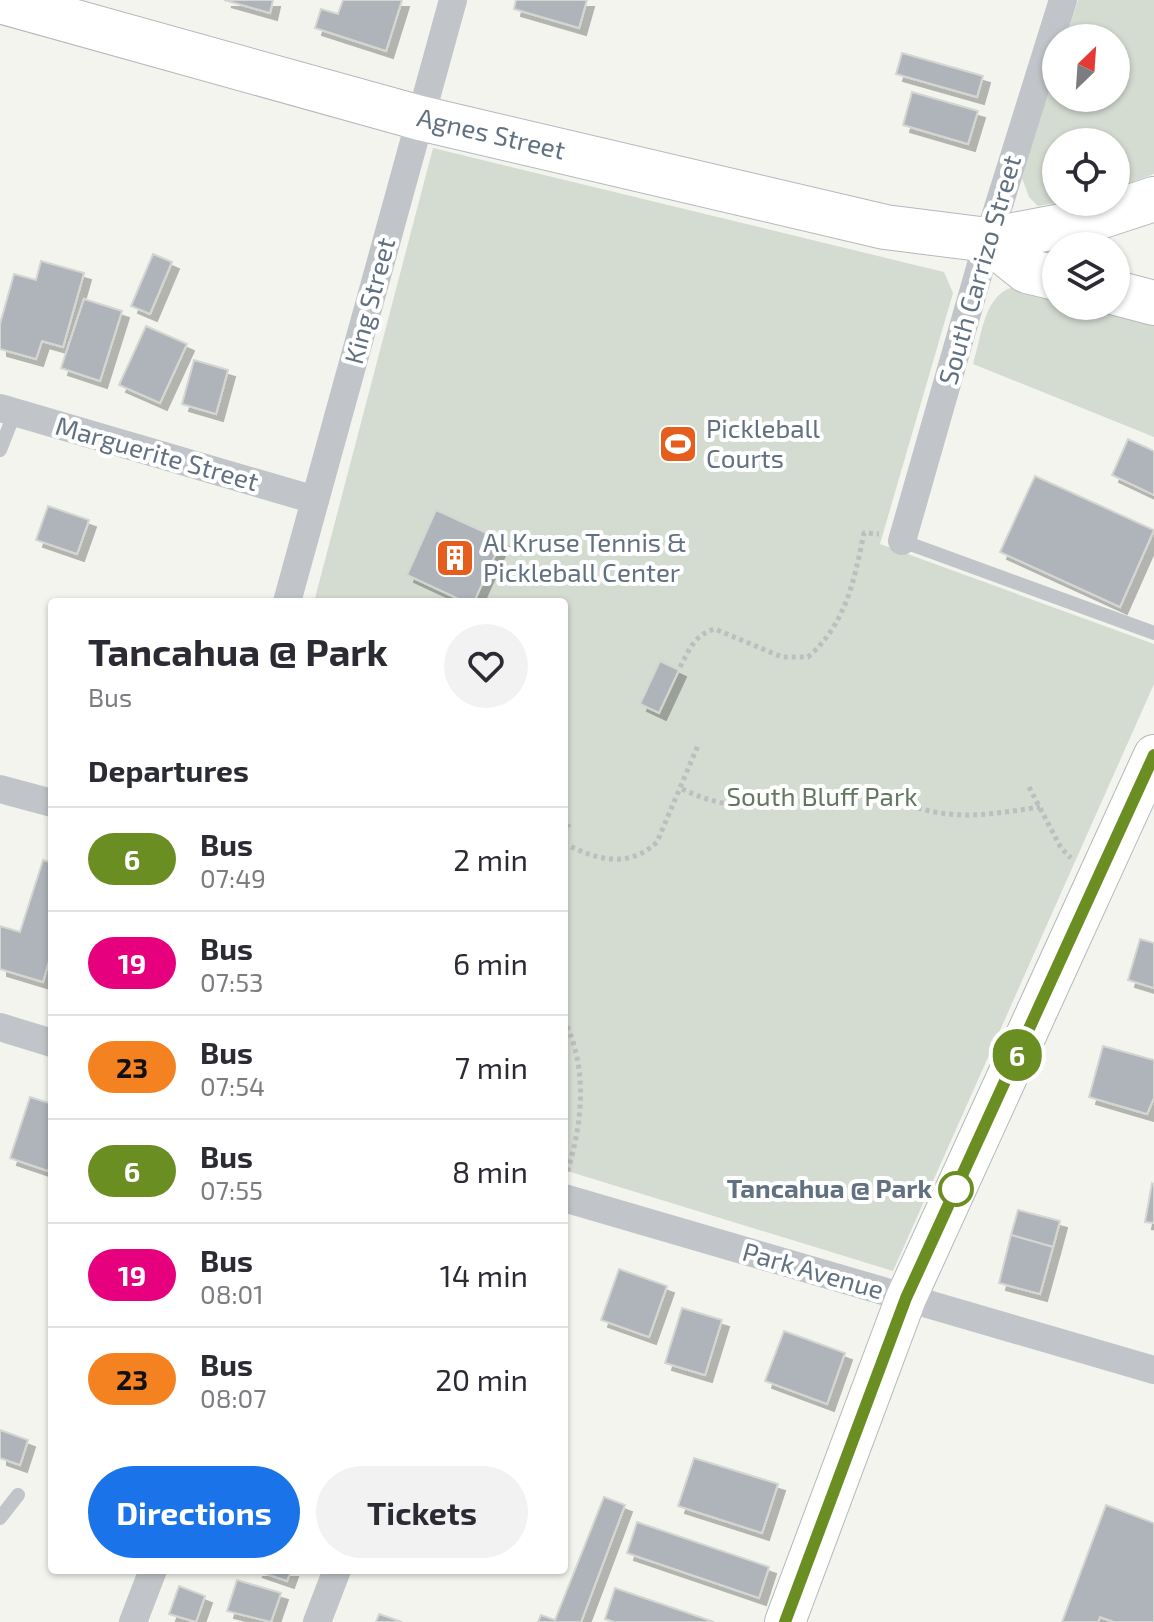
<!DOCTYPE html>
<html lang="en">
<head>
<meta charset="utf-8">
<style>
	body { margin:0; font-family:"Exo 2",sans-serif; background:#f2f2f3; color:#2b2b33; height:100vh; display:flex; flex-direction:column; font-size:30px; white-space:nowrap }
	* { box-sizing:border-box; margin:0 }
	p { font-size:26px; color:#7c7c81 }
	.icon { flex:none; width:44px; height:44px; fill:none; stroke:currentColor; stroke-width:2; stroke-linecap:round; stroke-linejoin:round }
	.map { position:relative; flex:1; overflow:hidden }
	.sheet { position:absolute; left:48px; top:598px; width:520px; height:976px; display:flex; flex-direction:column; background:#fff; border-radius:8px; box-shadow:0 2px 6px #0004 }
	.sheet>* { flex:none }
	.badge { padding:0 16px; border-radius:26px; font-size:28px; line-height:52px }
	.needle { width:52px; rotate:25deg }
	.controls { position:absolute; left:1042px; top:24px; display:grid; gap:16px }
	.controls a { display:grid; place-items:center; width:88px; height:88px; border-radius:50%; background:#fff; box-shadow:0 2px 6px #0004; font-size:40px }
	.map>.badge { position:absolute; translate:-50% -50%; box-shadow:0 0 0 4px #fff }
	h2 { padding:0 40px; font-size:30px; line-height:72px }
	.round { display:grid; place-items:center; flex:none; width:84px; height:84px; border-radius:42px; background:#f2f2f3 }
	.headline { display:flex; align-items:center; justify-content:space-between; height:136px; padding:0 40px }
	h1 { font-size:38px; font-weight:700; line-height:60px }
	.cta { display:flex; gap:16px; margin-top:auto; padding:16px 40px }
	.cta a { flex:1; height:92px; border-radius:48px; background:#1a73e8; color:#fff; font-size:32px; font-weight:700; line-height:92px; text-align:center }
	.cta a+a { background:#f2f2f3; color:#2b2b33 }
	ul { padding:0; list-style:none }
	li { display:flex; align-items:center; gap:24px; height:104px; padding:0 40px; border-top:2px solid #e1e1e2 }
	li div { flex:1 }
	li b { display:block; font-size:30px }
	li em { font-style:normal }
	li .badge { min-width:88px; font-weight:700; text-align:center }
	.map>svg:first-child { display:block }
	.green { fill:#d4dbd0 }
	.building { fill:#aeb4b9; stroke:#d5d5d2; stroke-width:2; filter:url(#shadow) }
	.lines { fill:none; stroke-linecap:round; stroke-linejoin:round }
	.secondary-casing { stroke:#b3b8bc; stroke-width:42 }
	.primary-casing { stroke:#b4b8bc; stroke-width:46 }
	.path { stroke:#bdbec0; stroke-width:5; stroke-dasharray:4 4; stroke-linecap:butt }
	.service { stroke:#c1c4c8; stroke-width:14 }
	.minor { stroke:#c1c4c8; stroke-width:28 }
	.secondary { stroke:#fff; stroke-width:40 }
	.primary { stroke:#fff; stroke-width:44 }
	.line-casing { stroke:#fff; stroke-width:18 }
	.line { stroke:#6b8e23; stroke-width:12 }
	.stop-dot { fill:#fff; stroke:#6b8e23; stroke-width:4 }
	.labels { text-anchor:middle; stroke-width:8; stroke-linejoin:round; paint-order:stroke }
	.street-label { font-size:26px; fill:#627181; stroke:#fff }
	.poi-label { font-size:26px; fill:#627181; stroke:#fff; text-anchor:start }
	.park-label { font-size:26px; fill:#647861; stroke:#fff }
	.stop-label { font-size:26px; font-weight:bold; fill:#627181; stroke:#fff; text-anchor:end }
</style>
</head>
<body>
<div class="map">
<svg width="1154" height="1622" viewBox="0 0 1154 1622">
	<defs>
		<filter id="shadow"><feDropShadow dx="7" dy="7" stdDeviation="0" flood-color="#0004"/></filter>
	</defs>
	<rect width="100%" height="100%" fill="#f4f4ef"/>
	<g class="green">
		<path d="M1078 0H1154V174L1116 188V142H1056V202H1061L1038 206 1029 197 1022 178 1056 69V98H1116V38H1066Z"/>
		<path d="M433 148 944 272 953 293 880 544 1154 644V684L893 1271 564 1170V602H314Z"/>
		<path d="M1021 285 1056 294V306H1107L1154 317V437L973 364C983 331 984 290 1021 285Z"/>
	</g>
	<g class="building">
		<path d="M224 0H273L270 13Z"/>
		<path d="M343 0H402L386 51 315 28 321 9 338 14Z"/>
		<path d="M516 0H587L579 28 514 9Z"/>
		<path d="M902 53 983 76 977 97 896 74Z"/>
		<path d="M912 92 978 111 968 144 903 125Z"/>
		<path d="M153 254 172 262 150 314 131 306Z"/>
		<path d="M41 261 84 273 63 347 42 341 36 359 0 349V324L14 274 36 280Z"/>
		<path d="M84 299 122 311 100 381 61 368Z"/>
		<path d="M146 326 187 344 160 403 119 385Z"/>
		<path d="M194 360 228 370 216 414 182 404Z"/>
		<path d="M1128 439 1154 451V495L1112 475Z"/>
		<path d="M1035 476 1154 530 1120 607 1000 552Z"/>
		<path d="M48 506 89 520 77 554 36 540Z"/>
		<path d="M436 510 502 540 474 602H465L407 575Z"/>
		<path d="M660 661 679 670 659 713 640 704Z"/>
		<path d="M43 860 52 863V950L43 982 0 969V926L20 932Z"/>
		<path d="M1140 939 1154 943V988L1128 980Z"/>
		<path d="M1103 1046 1154 1060V1098L1147 1114 1089 1097Z"/>
		<path d="M30 1097 52 1104V1159L48 1171 10 1158Z"/>
		<path d="M1152 1183 1154 1184V1223L1145 1222Z"/>
		<path d="M1018 1210 1060 1221 1053 1247 1011 1235Z"/>
		<path d="M1011 1235 1053 1247 1040 1294 999 1283Z"/>
		<path d="M619 1269 667 1286 649 1337 601 1320Z"/>
		<path d="M682 1308 722 1320 705 1375 665 1363Z"/>
		<path d="M784 1331 845 1353 827 1404 765 1381Z"/>
		<path d="M0 1430 28 1440 20 1465 0 1458Z"/>
		<path d="M694 1458 778 1484 762 1533 678 1506Z"/>
		<path d="M604 1497 625 1505 581 1622H538L541 1615 555 1620Z"/>
		<path d="M1106 1505 1154 1523V1622H1114L1100 1617 1098 1622H1062Z"/>
		<path d="M637 1522 769 1567 759 1598 627 1553Z"/>
		<path d="M255 1570H291L287 1581Z"/>
		<path d="M237 1580 281 1593 271 1622 227 1611Z"/>
		<path d="M179 1586 205 1596 196 1622 169 1614Z"/>
		<path d="M615 1588 714 1622H614L605 1619Z"/>
		<path d="M379 1614 402 1622H376Z"/>
	</g>
	<g class="lines">
		<g class="secondary-casing">
			<path id="secondary" d="M785 1622 906 1298 1154 755"/>
		</g>
		<g class="primary-casing">
			<g id="primary">
				<path d="M0 1 420 118 885 227 988 240 1087 221 1154 199"/>
				<path d="M988 240 1027 271 1056 278"/>
				<path d="M1116 293 1154 303"/>
			</g>
		</g>
		<g class="path">
			<path d="M680 667C689 650 695 634 715 629L782 657H808C846 624 854 581 864 533L879 534"/>
			<path d="M1029 787 1061 848 1071 858"/>
			<path d="M682 789C750 821 783 798 851 797 884 797 904 806 935 812 970 819 1005 812 1040 807"/>
			<path d="M564 834 569 824"/>
			<path d="M564 843C596 860 629 869 657 842L699 743"/>
			<path d="M564 1019C588 1069 583 1121 567 1173"/>
		</g>
		<g class="service">
			<path d="M0 450 15 412"/>
			<path d="M902 541 1154 633"/>
			<path d="M0 1518 18 1495"/>
		</g>
		<g class="minor">
			<path d="M0 408 315 500"/>
			<path d="M902 541 988 240 1063 0"/>
			<path d="M287 602 453 0"/>
			<path d="M0 789 52 803"/>
			<path d="M0 1027 52 1043"/>
			<path d="M564 1198 1154 1370"/>
			<path d="M133 1622 153 1570"/>
			<path d="M317 1622 337 1570"/>
		</g>
		<use href="#secondary" class="secondary"/>
		<use href="#primary" class="primary"/>
	</g>
	<g class="lines">
		<g class="line-casing">
			<path id="line" d="M785 1622 906 1298 1154 755"/>
		</g>
		<use href="#line" class="line"/>
	</g>
	<defs>
		<g id="stadium-square" transform="scale(2)"><rect x="-9" y="-9" width="18" height="18" rx="4" fill="#e55e1e" stroke="#fff"/><path d="M0-5a6.5 5 0 1 0 0 10a6.5 5 0 1 0 0-10ZM-3.5-1.8h7v3.6h-7Z" fill="#fff"/></g>
		<g id="building-square" transform="scale(2)"><rect x="-9" y="-9" width="18" height="18" rx="4" fill="#e55e1e" stroke="#fff"/><path d="M-4-6H4V6H1V3H-1V6H-4ZM-2.5-4.3h1.7v1.8h-1.7ZM.8-4.3h1.7v1.8H.8ZM-2.5-1h1.7V.8h-1.7ZM.8-1h1.7V.8H.8Z" fill="#fff"/></g>
	</defs>
	<g fill-rule="evenodd">
		<use href="#stadium-square" x="678" y="444"/>
		<use href="#building-square" x="455" y="558"/>
	</g>
	<circle class="stop-dot" cx="956" cy="1189" r="16"/>
	<g class="labels">
		<g class="street-label">
			<text transform="translate(491 134) rotate(13)" y="9">Agnes Street</text>
			<text transform="translate(980 270) rotate(-74)" y="9">South Carrizo Street</text>
			<text transform="translate(370 301) rotate(-75)" y="9">King Street</text>
			<text transform="translate(157 454) rotate(16)" y="9">Marguerite Street</text>
			<text transform="translate(813 1271) rotate(16)" y="9">Park Avenue</text>
		</g>
		<g class="poi-label">
			<text x="706" y="438">Pickleball<tspan x="706" dy="30">Courts</tspan></text>
			<text x="483" y="552">Al Kruse Tennis &amp;<tspan x="483" dy="30">Pickleball Center</tspan></text>
		</g>
		<g class="park-label">
			<text x="822" y="806">South Bluff Park</text>
		</g>
		<g class="stop-label">
			<text x="932" y="1198">Tancahua @ Park</text>
		</g>
	</g>
</svg>
<div class="controls">
<a><svg class="needle" viewBox="-14 -14 28 28"><path d="M0-13l5 13h-10z" fill="#e53935"/><path d="M0 13l5-13h-10z" fill="#7c7c81"/></svg></a>
<a><svg class="icon" aria-label="locate" viewBox="0 0 24 24"><circle cx="12" cy="12" r="6"/><path d="M12 2v4M12 18v4M2 12h4M18 12h4"/></svg></a>
<a><svg class="icon" aria-label="layers" viewBox="0 0 24 24"><path d="M12 4l9 5-9 5-9-5zM3 14l9 5 9-5"/></svg></a>
</div>
<b class="badge" style="left:1017px;top:1055px;background:#6b8e23;color:#fff">6</b>
<section class="sheet">
<div class="headline"><div><h1>Tancahua @ Park</h1><p>Bus</p></div><a class="round"><svg class="icon" aria-label="heart" viewBox="0 0 24 24"><path d="M12 20l-8-8c-3-5 5-10 8-4 3-6 11-1 8 4z"/></svg></a></div>
<h2>Departures</h2>
<ul>
<li><span class="badge" style="background:#6b8e23;color:#fff">6</span><div><b>Bus</b><p>07:49</p></div><em>2 min</em></li>
<li><span class="badge" style="background:#e6007e;color:#fff">19</span><div><b>Bus</b><p>07:53</p></div><em>6 min</em></li>
<li><span class="badge" style="background:#f58220;color:#111">23</span><div><b>Bus</b><p>07:54</p></div><em>7 min</em></li>
<li><span class="badge" style="background:#6b8e23;color:#fff">6</span><div><b>Bus</b><p>07:55</p></div><em>8 min</em></li>
<li><span class="badge" style="background:#e6007e;color:#fff">19</span><div><b>Bus</b><p>08:01</p></div><em>14 min</em></li>
<li><span class="badge" style="background:#f58220;color:#111">23</span><div><b>Bus</b><p>08:07</p></div><em>20 min</em></li>
</ul>
<div class="cta"><a>Directions</a><a>Tickets</a></div>
</section>
</div>
</body>
</html>
